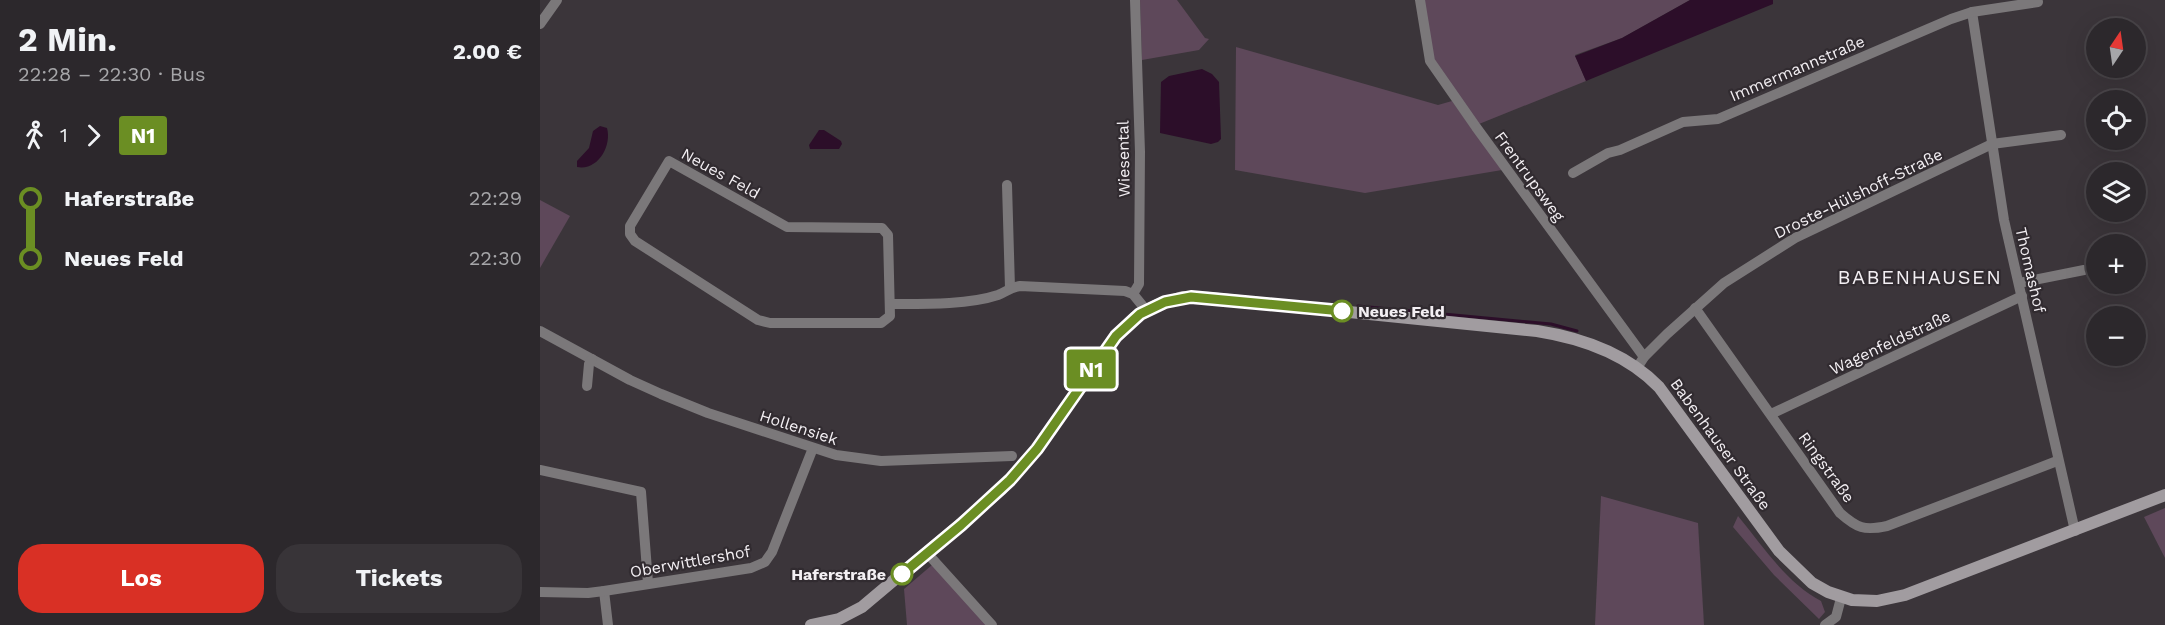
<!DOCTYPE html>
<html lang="de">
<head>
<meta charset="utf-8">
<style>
	body { margin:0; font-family:"Work Sans",sans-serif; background:#383438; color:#f1f3f6; height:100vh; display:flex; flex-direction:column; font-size:22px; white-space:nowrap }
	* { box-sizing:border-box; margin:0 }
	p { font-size:20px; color:#a6a6a9 }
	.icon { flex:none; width:33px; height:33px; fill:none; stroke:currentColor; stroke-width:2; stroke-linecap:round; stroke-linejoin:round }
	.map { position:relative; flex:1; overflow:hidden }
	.drawer { display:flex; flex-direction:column; background:#2c282c; width:540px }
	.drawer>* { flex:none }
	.badge { padding:0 12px; border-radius:4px; font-size:21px; line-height:39px }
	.needle { width:39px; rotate:13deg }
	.fabs { position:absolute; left:1546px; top:18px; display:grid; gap:12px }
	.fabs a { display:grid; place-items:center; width:60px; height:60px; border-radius:50%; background:#2c282c; box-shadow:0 6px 24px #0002,0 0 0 2px #484448; font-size:30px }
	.map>.badge { position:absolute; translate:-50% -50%; box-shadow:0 0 0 3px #fff }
	.legs { display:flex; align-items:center; gap:9px; height:66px; padding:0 18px; font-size:20px }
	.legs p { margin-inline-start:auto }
	.overview { display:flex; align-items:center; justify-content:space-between; height:102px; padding:0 18px }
	h1 { font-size:33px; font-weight:700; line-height:45px }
	.primary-button { display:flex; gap:12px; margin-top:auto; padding:12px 18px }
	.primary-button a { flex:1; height:69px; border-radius:24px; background:#d93025; color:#fff; font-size:24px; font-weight:700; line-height:69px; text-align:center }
	.primary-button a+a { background:#383438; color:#f1f3f6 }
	ul { padding:0 18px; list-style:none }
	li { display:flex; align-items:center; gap:21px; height:60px; font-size:22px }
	li i { display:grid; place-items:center; width:9px; height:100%; margin:0 8px; background:currentColor }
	li i::after { content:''; width:15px; height:15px; margin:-8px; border:4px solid; border-radius:50%; background:#2c282c }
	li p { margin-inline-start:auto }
	li:first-child i { background:linear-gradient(#0000 50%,currentColor 0) }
	li:last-child i { background:linear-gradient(currentColor 50%,#0000 0) }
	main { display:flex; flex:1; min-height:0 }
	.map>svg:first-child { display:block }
	.green { fill:#5e485a }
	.water { fill:#2c0e29 }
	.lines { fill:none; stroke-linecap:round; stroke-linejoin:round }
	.stream { stroke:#2c0e29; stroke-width:3 }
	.minor { stroke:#7b787a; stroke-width:10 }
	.secondary { stroke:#a19ca0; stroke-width:12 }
	.line-1-casing { stroke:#fff; stroke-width:14 }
	.line-1 { stroke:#6b8e23; stroke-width:9 }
	.stop-1-dot { fill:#fff; stroke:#6b8e23; stroke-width:3 }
	.labels { text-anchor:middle; stroke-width:4.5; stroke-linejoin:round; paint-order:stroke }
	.street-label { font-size:16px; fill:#f3eff3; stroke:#312b30 }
	.stop-label { font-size:16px; font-weight:bold; fill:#f3eff3; stroke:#312b30; text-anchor:start }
	.quarter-label { font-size:20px; letter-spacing:1.5px; fill:#f3eff3; stroke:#312b30 }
</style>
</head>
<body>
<main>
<section class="drawer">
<div class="overview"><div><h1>2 Min.</h1><p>22:28 – 22:30 · Bus</p></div><b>2.00 €</b></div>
<div class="legs"><svg class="icon" aria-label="walk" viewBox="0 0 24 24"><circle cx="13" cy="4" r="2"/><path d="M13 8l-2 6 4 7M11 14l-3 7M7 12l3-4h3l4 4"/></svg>1<svg class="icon" aria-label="forward" viewBox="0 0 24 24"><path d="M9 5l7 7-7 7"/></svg><b class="badge" style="background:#6b8e23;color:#fff">N1</b></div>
<ul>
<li><i style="color:#6b8e23"></i><b>Haferstraße</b><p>22:29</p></li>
<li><i style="color:#6b8e23"></i><b>Neues Feld</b><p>22:30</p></li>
</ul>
<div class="primary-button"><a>Los</a><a>Tickets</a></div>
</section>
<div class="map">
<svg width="1625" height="625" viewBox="0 0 1625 625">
	<rect width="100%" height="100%" fill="#3b353a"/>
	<g class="green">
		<path d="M600 0H637L665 38 669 39 659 50 602 60Z"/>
		<path d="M883 0H1150L1082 38 1035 55 1046 81 939 124 893 61Z"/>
		<path d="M696 47 898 105 912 101 962 170 825 193 695 170Z"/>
		<path d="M0 200 30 216 0 268Z"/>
		<path d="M1061 496 1158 523 1164 625H1055Z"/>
		<path d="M1625 508V558L1604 517Z"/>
		<path d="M1198 516C1223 546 1246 583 1281 601L1285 612 1279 619 1234 575 1193 527Z"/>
		<path d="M392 565 448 625H367L364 589Z"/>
	</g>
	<g class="water">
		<path d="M1150 0H1233V4L1046 81 1035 56 1082 38Z"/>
		<path d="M662 69 672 74 679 82 681 139 678 142 671 144 620 133 621 82 629 76Z"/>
		<path d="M60 126 67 128C72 146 58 171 37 167V161L49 148 53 131Z"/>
		<path d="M279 130H284L301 141 302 144 299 149H270L269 145Z"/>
	</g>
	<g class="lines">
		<path class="stream" d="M818 306 1011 324 1037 331"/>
		<g class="minor">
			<path d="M880 0 890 61 936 127 1104 357"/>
			<path d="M1432 12 1464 220 1535 531"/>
			<path d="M0 24 17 0"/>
			<path d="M129 161 247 227 342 228 348 235 350 316 341 323H230L218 320 95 241 90 234V226Z"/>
			<path d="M1033 173 1068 153 1080 150 1143 122 1178 119 1411 19 1432 12 1498 2"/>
			<path d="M467 185 470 288"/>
			<path d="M1479 283 1544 270"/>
			<path d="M593 294 599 284 600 152 595 0"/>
			<path d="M350 304C382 304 428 305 458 295 466 292 471 287 480 286L585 291 593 294 606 310"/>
			<path d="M1155 308 1300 513C1317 528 1324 531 1347 526L1517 461"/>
			<path d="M0 331 90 380 121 394 168 413 296 455 341 461 472 456"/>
			<path d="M1097 368 1104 357 1127 334 1184 283 1255 238 1452 144 1521 135"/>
			<path d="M47 386 49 364 52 359"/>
			<path d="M1231 414 1482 296"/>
			<path d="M0 470 101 492 108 583"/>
			<path d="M387 553 452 625"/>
			<path d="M64 591 68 625"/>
			<path d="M0 592 48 593 64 591 211 568 225 562 232 552 273 448"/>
			<path d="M1285 625 1296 617 1301 598"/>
		</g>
		<path class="secondary" d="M271 625 299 619 322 607 461 490 497 449 576 336 595 317 615 306 643 297 670 298 997 331C1042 338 1087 354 1119 387L1239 551 1272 583 1288 592 1312 600 1337 601 1365 595 1625 495"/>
	</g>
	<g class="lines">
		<g class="line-1-casing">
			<path id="line-1" d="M362 574 421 525 470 480 497 449 576 336 600 314 625 302 651 297 802 311"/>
		</g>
		<use href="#line-1" class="line-1"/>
	</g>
	<g class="stop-1-dot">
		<circle cx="802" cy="311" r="10"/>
		<circle cx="362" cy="574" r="10"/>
	</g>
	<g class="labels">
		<g class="street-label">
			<text transform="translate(1257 68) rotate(-23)" y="6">Immermannstraße</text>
			<text transform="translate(583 159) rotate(-91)" y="6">Wiesental</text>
			<text transform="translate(181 173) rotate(29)" y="6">Neues Feld</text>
			<text transform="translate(990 176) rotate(54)" y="6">Frentrupsweg</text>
			<text transform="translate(1318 193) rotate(-26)" y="6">Droste-Hülshoff-Straße</text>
			<text transform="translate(1491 270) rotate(77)" y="6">Thomashof</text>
			<text transform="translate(1350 342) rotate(-25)" y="6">Wagenfeldstraße</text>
			<text transform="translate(259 427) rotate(18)" y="6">Hollensiek</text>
			<text transform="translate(1181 444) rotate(54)" y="6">Babenhauser Straße</text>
			<text transform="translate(1287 467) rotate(54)" y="6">Ringstraße</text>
			<text transform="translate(150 561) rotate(-10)" y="6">Oberwittlershof</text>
		</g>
		<g class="stop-label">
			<text x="818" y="317">Neues Feld</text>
			<text x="346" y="580" text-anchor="end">Haferstraße</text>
		</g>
		<g class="quarter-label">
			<text x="1380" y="284">BABENHAUSEN</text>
		</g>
	</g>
</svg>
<div class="fabs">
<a><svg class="needle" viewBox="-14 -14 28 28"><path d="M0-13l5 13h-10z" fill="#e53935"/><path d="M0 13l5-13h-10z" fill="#a6a6a9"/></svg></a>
<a><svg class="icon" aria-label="locate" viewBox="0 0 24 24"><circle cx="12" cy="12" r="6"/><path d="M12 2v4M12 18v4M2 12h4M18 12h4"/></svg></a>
<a><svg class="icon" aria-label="layers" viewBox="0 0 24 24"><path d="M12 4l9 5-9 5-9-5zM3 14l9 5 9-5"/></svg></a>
<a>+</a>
<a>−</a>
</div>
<b class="badge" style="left:551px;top:369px;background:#6b8e23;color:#fff">N1</b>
</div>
</main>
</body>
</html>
